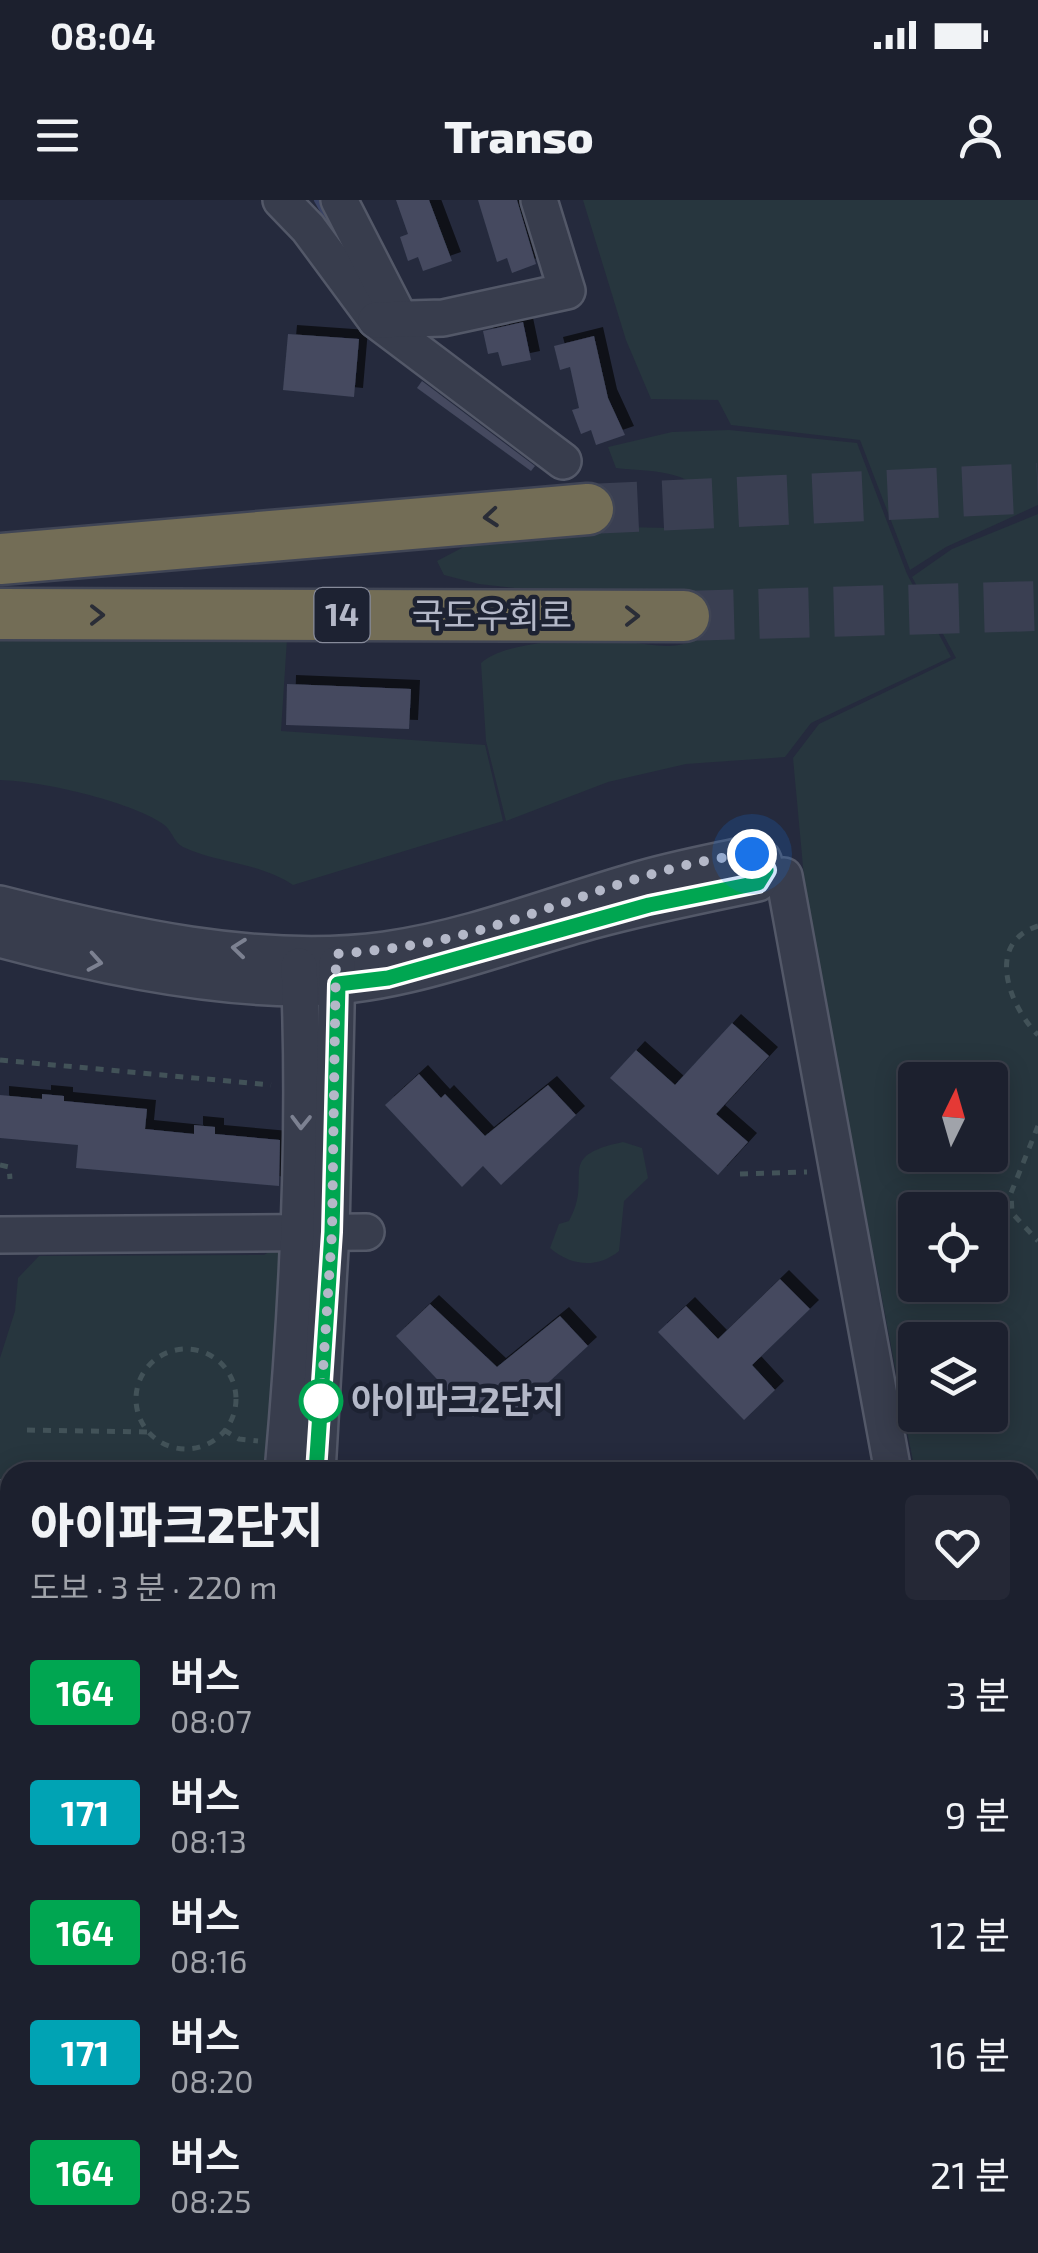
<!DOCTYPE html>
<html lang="ko">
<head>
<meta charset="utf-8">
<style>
	body { margin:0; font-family:"Exo 2","Noto Sans KR",sans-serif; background:#252836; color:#f1f3f6; height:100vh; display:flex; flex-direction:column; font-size:38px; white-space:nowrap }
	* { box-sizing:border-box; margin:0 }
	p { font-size:32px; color:#a0a3aa }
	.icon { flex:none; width:55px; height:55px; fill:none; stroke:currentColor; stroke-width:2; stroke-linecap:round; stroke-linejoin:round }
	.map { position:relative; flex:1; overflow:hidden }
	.sheet { position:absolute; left:0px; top:1262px; width:1040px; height:792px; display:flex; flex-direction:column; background:#1c202e; border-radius:30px 30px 0 0; box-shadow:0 5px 25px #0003,0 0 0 2px #3a3e4a }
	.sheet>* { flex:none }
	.badge { padding:0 20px; border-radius:8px; font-size:35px; line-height:65px }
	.needle { width:65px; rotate:5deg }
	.tools { position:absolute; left:898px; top:862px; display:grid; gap:20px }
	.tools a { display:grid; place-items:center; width:110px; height:110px; border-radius:10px; background:#1c202e; box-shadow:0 5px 25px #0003,0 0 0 2px #3a3e4a; font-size:50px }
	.you { position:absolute; width:50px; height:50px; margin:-25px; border:8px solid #fff; border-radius:50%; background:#1a73e8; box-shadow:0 0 0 15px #1a73e833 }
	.map>.badge { position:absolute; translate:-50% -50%; box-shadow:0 0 0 5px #fff }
	.round { display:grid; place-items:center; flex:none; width:105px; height:105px; border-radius:10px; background:#252836 }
	.headline { display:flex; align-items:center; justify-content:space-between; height:170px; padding:0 30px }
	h1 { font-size:48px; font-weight:800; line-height:75px }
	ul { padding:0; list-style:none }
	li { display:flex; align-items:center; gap:30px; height:120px; padding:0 30px }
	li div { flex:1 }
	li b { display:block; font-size:38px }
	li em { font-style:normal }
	li .badge { min-width:110px; font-weight:700; text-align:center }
	.status { display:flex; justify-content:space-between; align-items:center; height:70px; padding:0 50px; background:#1c202e; direction:ltr }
	.status svg { height:28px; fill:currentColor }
	header { display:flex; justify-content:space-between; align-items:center; height:130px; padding:0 30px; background:#1c202e; font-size:45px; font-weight:800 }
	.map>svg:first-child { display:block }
	.green { fill:#27363e; fill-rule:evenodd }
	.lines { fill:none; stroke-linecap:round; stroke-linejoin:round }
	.stream { stroke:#3b4465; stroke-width:8 }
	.building { fill:#44495f; filter:url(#shadow) }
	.highway-tunnel { stroke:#3a3f52; stroke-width:50; stroke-dasharray:50 25; stroke-linecap:butt }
	.minor-casing { stroke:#535868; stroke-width:40 }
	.highway-casing { stroke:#404555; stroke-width:55 }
	.path { stroke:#425258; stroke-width:5; stroke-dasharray:8 8; stroke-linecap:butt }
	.minor { stroke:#383d4d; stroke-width:35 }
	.highway { stroke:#736d56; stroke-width:50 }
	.oneway { stroke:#2a2d37 }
	.oneway2 { stroke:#7c8191 }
	.line-casing { stroke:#fff; stroke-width:22 }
	.line { stroke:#00a651; stroke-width:15 }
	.walk { stroke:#b4b8c8; stroke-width:10; stroke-dasharray:0 18 }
	.stop-dot { fill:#fff; stroke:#00a651; stroke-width:5 }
	.labels { text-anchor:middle; stroke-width:9; stroke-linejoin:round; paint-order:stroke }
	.shield { fill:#1d2232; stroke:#878b9b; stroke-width:2.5 }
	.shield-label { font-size:32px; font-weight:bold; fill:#b4b8c8 }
	.street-label { font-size:35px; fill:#b4b8c8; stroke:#1d2232 }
	.stop-label { font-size:35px; font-weight:bold; fill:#b4b8c8; stroke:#1d2232; text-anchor:start }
</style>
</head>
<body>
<div class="status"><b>08:04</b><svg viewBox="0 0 49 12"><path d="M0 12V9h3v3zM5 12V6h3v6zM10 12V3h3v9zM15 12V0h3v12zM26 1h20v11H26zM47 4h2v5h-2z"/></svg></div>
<header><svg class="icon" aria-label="menu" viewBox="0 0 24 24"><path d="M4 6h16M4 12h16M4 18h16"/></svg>Transo<svg class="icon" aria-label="person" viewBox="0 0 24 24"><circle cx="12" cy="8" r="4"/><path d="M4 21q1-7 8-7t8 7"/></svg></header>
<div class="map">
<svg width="1038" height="2053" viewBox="0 0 1038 2053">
	<defs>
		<filter id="shadow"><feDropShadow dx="9" dy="-9" stdDeviation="0" flood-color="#0009"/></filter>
	</defs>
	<rect width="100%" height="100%" fill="#252a3d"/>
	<g class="green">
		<path d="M583 0H1038V305L946 347 910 370 860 240 731 225 718 200 651 199 626 140Z"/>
		<path d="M729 230 857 243 907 374 951 457 811 523 785 557 686 564 608 582 506 621 486 541 481 463C508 439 590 438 627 442 659 445 681 453 709 431L705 409 479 384 444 375 437 361 479 339 579 326 669 328 696 319 709 301C689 268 651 272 616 268L608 247 672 232Z"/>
		<path d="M1038 314V1849L1030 1850V1272H915L806 699 793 558 819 524 956 458 912 377 952 349ZM915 880H990V955H915ZM915 1010H990V1085H915ZM915 1140H990V1215H915Z"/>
		<path d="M0 435 287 439 281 531 485 545 503 621 293 685C259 662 219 664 183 647 174 643 172 630 163 624 130 601 41 581 0 580Z"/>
		<path d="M623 942 642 948 648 978 624 1001 619 1051C597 1069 571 1066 550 1048L559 1024 569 1021C595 976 552 957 623 942Z"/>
		<path d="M280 1045 273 1250 261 1264 242 1272H10V1282H0V1158L15 1111 18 1078 39 1056 264 1055Z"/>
		<path d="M1038 1860V2053H228V2045H1030V1861Z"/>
	</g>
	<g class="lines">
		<path class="stream" d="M318 0 334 28"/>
	</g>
	<g class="building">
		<path d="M396 0H429L452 61 423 71 418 57 408 61 400 37 408 34Z"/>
		<path d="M478 0H517L536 64 512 73 507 58 497 62Z"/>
		<path d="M523 122 531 160 502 166 498 152 488 154 483 131Z"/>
		<path d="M288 134 359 139 354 197 283 190Z"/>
		<path d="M594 136 608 198 625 235 596 245 591 230 581 234 572 210 579 208 570 167 560 170 554 146Z"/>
		<path d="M422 181 535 266 531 271 417 188Z"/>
		<path d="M287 484 411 489 409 529 286 525Z"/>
		<path d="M732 823 769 856 716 914 748 942 718 975 610 878 636 850 675 885Z"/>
		<path d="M419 874 441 898 445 894 485 936 548 885 576 915 501 985 483 966 462 987 385 905Z"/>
		<path d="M42 894 64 896V901L147 909 145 929 194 934V925L215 927V934L280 940 279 986 76 968 78 945 0 938V895L42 899Z"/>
		<path d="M780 1079 810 1109 752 1165 775 1190 744 1220 658 1132 686 1106 718 1139Z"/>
		<path d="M430 1104 497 1167 560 1116 588 1146 513 1215 495 1197 473 1217 396 1136Z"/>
	</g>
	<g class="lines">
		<g class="highway-tunnel">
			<path d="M588 309 1038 288"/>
			<path d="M684 416 1038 406"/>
		</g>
		<g class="minor-casing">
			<g id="minor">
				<path d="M281 0 308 28 376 120 563 261"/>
				<path d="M339 0 400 119"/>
				<path d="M376 120 443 118 567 91 539 0"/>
				<path d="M784 676 893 1272"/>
				<path d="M0 704C121 735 259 767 385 750 471 738 552 705 635 681 671 670 709 663 746 655L763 660 766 670 758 683C698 696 639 707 580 724 488 750 396 788 299 788 200 787 96 765 0 739"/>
				<path d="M0 1035 366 1032"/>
				<path d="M283 1272C298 1105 307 934 299 766"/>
				<path d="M317 1272 331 1032 337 764"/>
				<path d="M0 1299H10"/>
			</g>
		</g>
		<g class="highway-casing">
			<g id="highway">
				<path d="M0 359 588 309"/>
				<path d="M0 414 684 416"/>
			</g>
		</g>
		<g class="path">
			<path d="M1038 726C984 743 1010 807 1038 835"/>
			<path d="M0 860 271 885"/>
			<path d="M1038 926 1011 993 1012 1013 1038 1041"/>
			<path d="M0 965 9 967 10 979"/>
			<path d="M740 974 807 972"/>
			<circle cx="186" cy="1199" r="50"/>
			<path d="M27 1230 149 1232"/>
			<path d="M224 1230 239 1239 258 1241"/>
			<path d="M1030 1772 1038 1771"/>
			<path d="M0 1959 10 1958"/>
		</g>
		<use href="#minor" class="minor"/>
		<use href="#highway" class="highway"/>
	</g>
	<defs><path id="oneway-chevron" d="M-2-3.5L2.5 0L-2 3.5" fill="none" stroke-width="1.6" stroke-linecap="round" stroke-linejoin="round" transform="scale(2.5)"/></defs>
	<g class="oneway">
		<use href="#oneway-chevron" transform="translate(491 317) rotate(175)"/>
		<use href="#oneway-chevron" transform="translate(97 415)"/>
		<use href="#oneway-chevron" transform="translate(632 416)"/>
	</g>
	<g class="oneway2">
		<use href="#oneway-chevron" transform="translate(239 748) rotate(-174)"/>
		<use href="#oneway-chevron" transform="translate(95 762) rotate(10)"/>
		<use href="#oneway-chevron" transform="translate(301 922) rotate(91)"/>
	</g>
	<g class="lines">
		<g class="line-casing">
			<path id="line" d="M316 1272 332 1032 338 784 388 778 649 705 758 683 766 670 759 657"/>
		</g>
		<use href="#line" class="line"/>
		<path class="walk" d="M321 1201 332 1032 336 754C387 750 439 743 487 728 573 703 662 662 752 654"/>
	</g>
	<circle class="stop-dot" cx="321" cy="1201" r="20"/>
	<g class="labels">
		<rect class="shield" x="314.5" y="388" width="55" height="54" rx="8"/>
		<g class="shield-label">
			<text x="342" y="426">14</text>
		</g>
		<g class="street-label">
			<text x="492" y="428">국도우회로</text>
		</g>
		<g class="stop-label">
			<text x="351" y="1213">아이파크2단지</text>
		</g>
	</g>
</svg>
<div class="tools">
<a><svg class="needle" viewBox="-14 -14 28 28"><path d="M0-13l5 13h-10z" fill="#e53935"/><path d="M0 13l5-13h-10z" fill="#a0a3aa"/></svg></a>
<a><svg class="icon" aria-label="locate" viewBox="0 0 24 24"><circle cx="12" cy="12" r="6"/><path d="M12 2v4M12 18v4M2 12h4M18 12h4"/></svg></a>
<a><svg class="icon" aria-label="layers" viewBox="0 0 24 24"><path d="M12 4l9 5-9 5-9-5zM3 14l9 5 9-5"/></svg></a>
</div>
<div class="you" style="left:752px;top:654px"></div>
<section class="sheet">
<div class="headline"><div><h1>아이파크2단지</h1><p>도보 · 3 분 · 220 m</p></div><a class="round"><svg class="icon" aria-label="heart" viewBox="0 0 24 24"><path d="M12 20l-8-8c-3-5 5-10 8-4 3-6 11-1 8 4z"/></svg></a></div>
<ul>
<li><span class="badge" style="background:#00a651;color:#fff">164</span><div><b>버스</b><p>08:07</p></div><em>3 분</em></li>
<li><span class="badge" style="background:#00a3b4;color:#fff">171</span><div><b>버스</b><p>08:13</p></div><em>9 분</em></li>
<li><span class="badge" style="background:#00a651;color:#fff">164</span><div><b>버스</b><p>08:16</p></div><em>12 분</em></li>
<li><span class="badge" style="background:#00a3b4;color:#fff">171</span><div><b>버스</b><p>08:20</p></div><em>16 분</em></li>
<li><span class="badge" style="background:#00a651;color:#fff">164</span><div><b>버스</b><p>08:25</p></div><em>21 분</em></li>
</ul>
</section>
</div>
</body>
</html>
